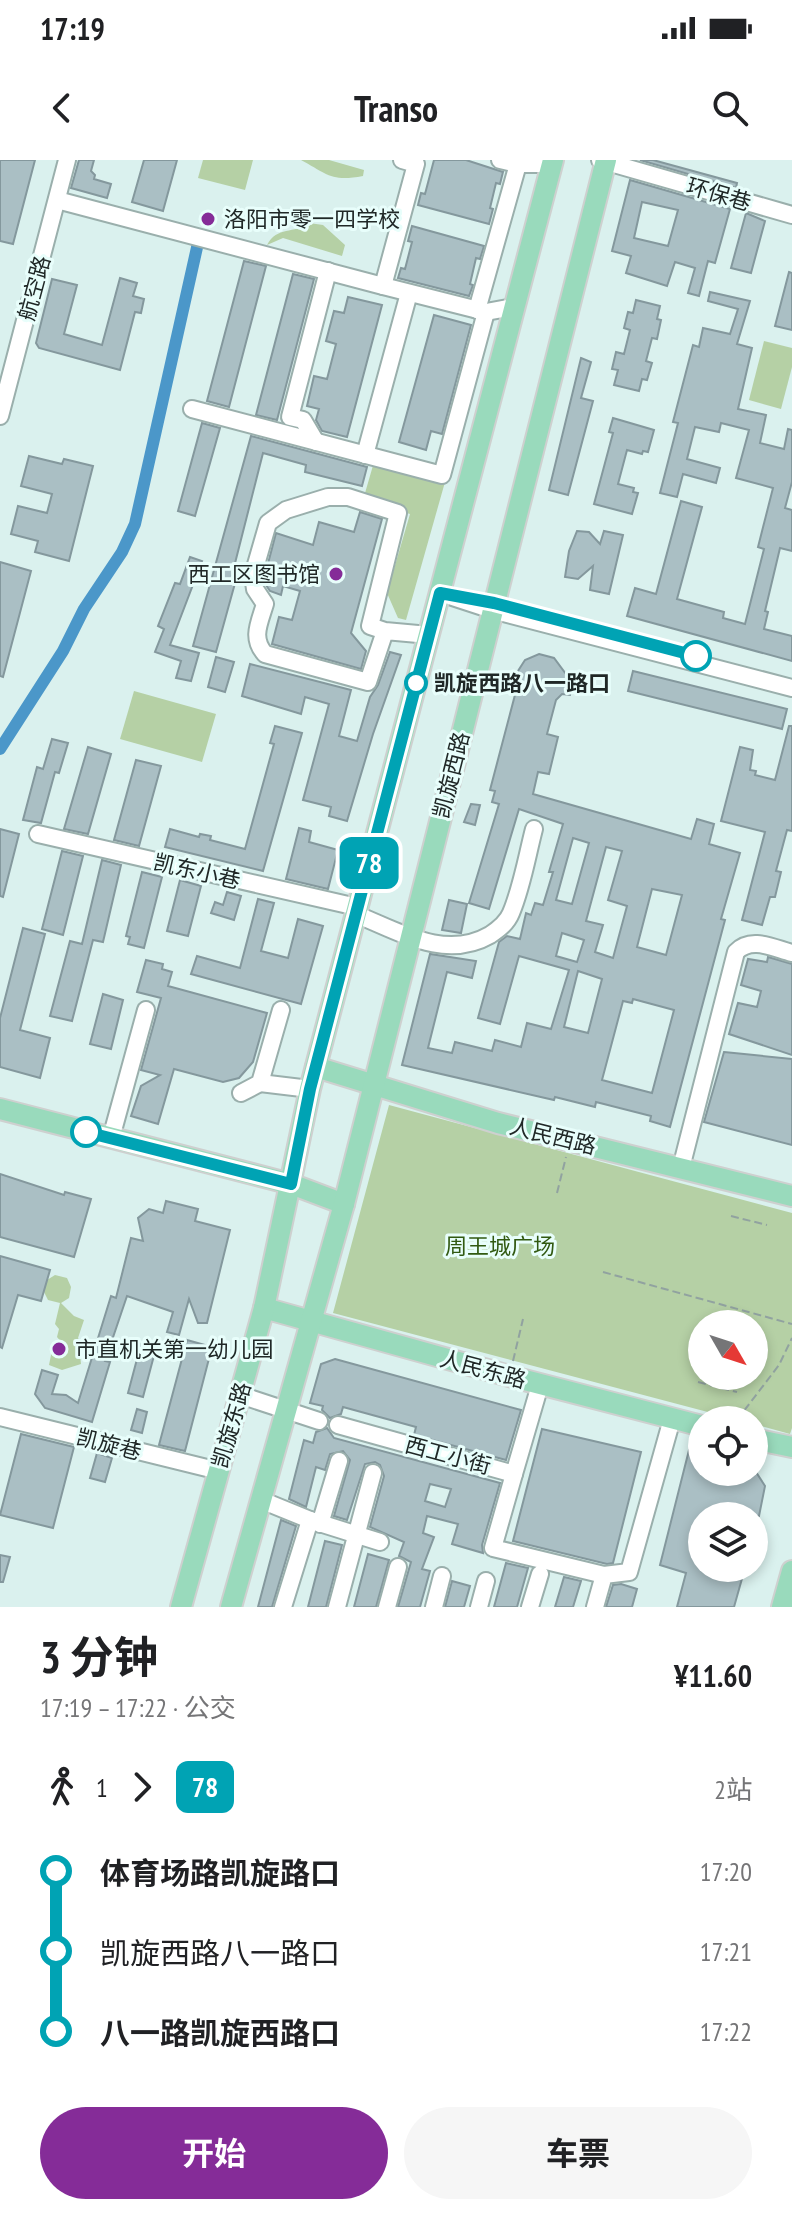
<!DOCTYPE html>
<html lang="zh">
<head>
<meta charset="utf-8">
<style>
	body { margin:0; font-family:"PT Sans Narrow","Noto Sans SC",sans-serif; background:#f6f6f6; color:#202124; height:100vh; display:flex; flex-direction:column; font-size:30px; white-space:nowrap }
	* { box-sizing:border-box; margin:0 }
	p { font-size:26px; color:#757577 }
	.icon { flex:none; width:44px; height:44px; fill:none; stroke:currentColor; stroke-width:2; stroke-linecap:round; stroke-linejoin:round }
	.map { position:relative; height:1447px; overflow:hidden }
	.drawer { display:flex; flex-direction:column; background:#fff; flex:1 }
	.drawer>* { flex:none }
	.badge { padding:0 16px; border-radius:12px; font-size:28px; line-height:52px }
	.needle { width:52px; rotate:129deg }
	.controls { position:absolute; left:688px; top:1150px; display:grid; gap:16px }
	.controls a { display:grid; place-items:center; width:80px; height:80px; border-radius:50%; background:#fff; box-shadow:0 4px 12px #0003; font-size:40px }
	.map>.badge { position:absolute; translate:-50% -50%; box-shadow:0 0 0 4px #fff }
	.legs { display:flex; align-items:center; gap:12px; height:88px; padding:0 40px; font-size:26px }
	.legs p { margin-inline-start:auto }
	.head { display:flex; align-items:center; justify-content:space-between; height:136px; padding:0 40px }
	h1 { font-size:44px; font-weight:700; line-height:60px }
	.primary-button { display:flex; gap:16px; margin-top:auto; padding:16px 40px }
	.primary-button a { flex:1; height:92px; border-radius:48px; background:#852c98; color:#fff; font-size:32px; font-weight:700; line-height:92px; text-align:center }
	.primary-button a+a { background:#f6f6f6; color:#202124 }
	ul { padding:0 40px; list-style:none }
	li { display:flex; align-items:center; gap:28px; height:80px; font-size:30px }
	li i { display:grid; place-items:center; width:12px; height:100%; margin:0 10px; background:currentColor }
	li i::after { content:''; width:20px; height:20px; margin:-10px; border:6px solid; border-radius:50%; background:#fff }
	li p { margin-inline-start:auto }
	li:first-child i { background:linear-gradient(#0000 50%,currentColor 0) }
	li:last-child i { background:linear-gradient(currentColor 50%,#0000 0) }
	.status { display:flex; justify-content:space-between; align-items:center; height:56px; padding:0 40px; background:#fff; direction:ltr }
	.status svg { height:22px; fill:currentColor }
	header { display:flex; justify-content:space-between; align-items:center; height:104px; padding:0 40px; background:#fff; font-size:36px; font-weight:700 }
	.map>svg:first-child { display:block }
	.green { fill:#b5d0a5; fill-rule:evenodd }
	.lines { fill:none; stroke-linecap:round; stroke-linejoin:round }
	.canal { stroke:#4b97c9; stroke-width:12 }
	.building { fill:#aabfc4; stroke:#84989d; stroke-width:2; fill-rule:evenodd }
	.minor-casing { stroke:#9aafac; stroke-width:20 }
	.major-casing { stroke:#ced0cf; stroke-width:24 }
	.path { stroke:#91a2a0; stroke-width:2; stroke-dasharray:8 4; stroke-linecap:butt }
	.minor { stroke:#fff; stroke-width:16 }
	.major { stroke:#99dabc; stroke-width:20 }
	.line-1-casing { stroke:#fff; stroke-width:18 }
	.line-1 { stroke:#00a3b4; stroke-width:12 }
	.poi-dot { fill:#852c98; stroke:#e8fefb; stroke-width:3 }
	.stop-1-dot { fill:#fff; stroke:#00a3b4; stroke-width:4 }
	.labels { text-anchor:middle; stroke-width:6; stroke-linejoin:round; paint-order:stroke }
	.street-label { font-size:22px; fill:#202827; stroke:#e8fefb }
	.poi-label { font-size:22px; fill:#202827; stroke:#e8fefb; text-anchor:start }
	.stop-label { font-size:22px; font-weight:bold; fill:#202827; stroke:#e8fefb; text-anchor:start }
	.park-label { font-size:22px; fill:#315911; stroke:#e8fefb }
</style>
</head>
<body>
<div class="status"><b>17:19</b><svg viewBox="0 0 49 12"><path d="M0 12V9h3v3zM5 12V6h3v6zM10 12V3h3v9zM15 12V0h3v12zM26 1h20v11H26zM47 4h2v5h-2z"/></svg></div>
<header><svg class="icon" aria-label="back" viewBox="0 0 24 24"><path d="M15 5l-7 7 7 7"/></svg>Transo<svg class="icon" aria-label="search" viewBox="0 0 24 24"><circle cx="10" cy="10" r="6"/><path d="M15 15l6 6"/></svg></header>
<div class="map">
<svg width="792" height="1447" viewBox="0 0 792 1447">
	<rect width="100%" height="100%" fill="#daf1ee"/>
	<g class="green">
		<path d="M203 0H253L245 30 198 18Z"/>
		<path d="M301 0H329L364 10 363 16C331 22 327 14 301 0Z"/>
		<path d="M309 63 323 65 345 85 342 96 283 78 267 85C277 66 294 74 309 63Z"/>
		<path d="M764 181 792 188V207L781 249 749 240Z"/>
		<path d="M374 302 445 322 406 460 398 458 387 433 410 354 363 340Z"/>
		<path d="M134 531 216 554 202 602 120 579Z"/>
		<path d="M389 945 792 1053V1268L790 1274 754 1264V1260H738L333 1153ZM702 1164H754V1216H702Z"/>
		<path d="M55 1115 67 1118 71 1127 69 1138 61 1143 74 1156 84 1160 78 1178 83 1186 80 1194 81 1204 62 1210 49 1205 52 1190 60 1188 62 1183 57 1177 59 1169 55 1164 60 1143 48 1140 44 1132 47 1120Z"/>
	</g>
	<g class="lines">
		<path class="canal" d="M0 589 63 491 84 449 122 392 135 364 198 83"/>
	</g>
	<g class="building">
		<path d="M0 0H35L13 84 0 81Z"/>
		<path d="M79 0H94L91 11 95 15 94 19 111 24 107 38 71 28Z"/>
		<path d="M144 0H177L163 51 132 42Z"/>
		<path d="M434 0H466L503 12 500 24 496 23 490 48 493 49 489 64 418 45 421 33 425 34Z"/>
		<path d="M640 0H653L737 23 736 28Z"/>
		<path d="M630 20 730 49 715 103 708 101 699 136 688 133 695 108 675 102 667 126 626 113 631 96 612 91ZM642 42 678 50 668 86 634 78Z"/>
		<path d="M746 53 765 61 751 113 731 108Z"/>
		<path d="M412 66 484 86 480 99 476 98 470 124 473 125 469 136 398 118 401 108 405 109 412 82 408 81Z"/>
		<path d="M244 101 266 106 229 247 207 241Z"/>
		<path d="M789 112 792 113V170L775 166Z"/>
		<path d="M293 114 314 119 277 260 256 255Z"/>
		<path d="M120 118 137 123 133 136 144 139 141 153 135 152 120 210 39 188 36 183 52 119 77 125 64 174 102 185Z"/>
		<path d="M710 132 750 141 737 184 752 188 738 249 766 255 760 283 784 289 788 269 792 270V322L785 348 792 350V391L780 388 765 451 768 452 764 469 792 476V501L627 456 635 428 656 434 681 341 702 347 677 439 724 452 723 458 745 464 764 389 758 387 773 328 736 318 749 270 721 263 719 272 695 267 687 299 720 308 716 323 683 314 677 337 660 333 678 263 673 262 693 185 699 187 703 168 730 174 738 149 708 141Z"/>
		<path d="M348 137 382 145 347 277 322 271 316 260 319 249 307 246 314 216 327 219 336 184 326 181 334 151 344 153Z"/>
		<path d="M636 140 660 146 657 159 661 160 657 179 652 178 646 201 652 203 647 220 642 219 639 231 614 225 618 210 612 209 616 192 624 194 630 170 624 168 628 152 633 153Z"/>
		<path d="M434 155 471 165 442 274 431 271 426 290 399 282Z"/>
		<path d="M581 198 591 202 581 238 593 241 568 335 549 330Z"/>
		<path d="M613 258 654 270 648 292 643 291 642 294 627 290 618 324 634 328 633 332 638 333 632 354 594 344 613 273 609 272Z"/>
		<path d="M202 263 220 268 195 356 178 351Z"/>
		<path d="M251 276 367 307 362 326 305 312 306 305 263 293 232 415 237 416 216 492 193 486Z"/>
		<path d="M29 296 62 304 64 299 93 306 69 401 35 392 38 381 11 374 18 346 47 353 52 334 21 326Z"/>
		<path d="M360 352 382 359 351 473 366 491 361 509 272 484 279 457 292 460 300 431 283 426 281 435 270 431 266 425 268 416 265 415 276 373 313 385 319 362 354 372Z"/>
		<path d="M577 371 589 372 600 384 604 371 623 375 609 434 590 430 593 406 578 419 565 417 569 391Z"/>
		<path d="M190 397 202 401 170 485 199 493 191 521 176 518 181 501 155 492 164 469 158 466 175 423 180 424Z"/>
		<path d="M0 402 31 411 3 517 0 516Z"/>
		<path d="M390 492 401 495 373 574 347 661 329 656 331 647 303 640 329 544 305 537 301 554 242 536 250 504 351 530 339 576 357 581 370 537 378 525Z"/>
		<path d="M539 494 554 498 566 514 574 515 570 535 562 534 556 540 547 574 558 577 549 614 538 612 533 634 691 679 697 659 714 664 709 684 740 693 721 759 725 760 670 967 650 961 651 956 596 942 595 947 555 937 554 940 402 905 430 794 476 801 472 818 447 812 428 888 452 893 455 882 492 891 495 880 521 887 527 863 551 869 569 810 519 796 500 864 478 858 499 782 507 776 520 779 526 753 531 755 535 743 543 745 553 712H549L563 664 519 649 489 749 469 743 499 644 492 642 495 631 490 630 516 531V514L525 500ZM573 678 589 683 572 744 556 740ZM606 687 622 691 608 740 627 746 613 798 595 792 603 765 586 761ZM652 729 682 735 666 795 637 787ZM562 773 584 780 577 802 556 796ZM578 811 602 819 588 873 564 867ZM633 839 674 850 652 933 602 920 623 841 632 843Z"/>
		<path d="M216 497 234 502 225 532 208 527Z"/>
		<path d="M633 511 787 549 782 569 628 531Z"/>
		<path d="M275 566 302 573 263 711 165 687 170 669 199 677 200 674 211 676 210 680 245 689 274 584 270 583Z"/>
		<path d="M789 566H792V671L787 670 776 711 781 712 775 737H770L762 765 742 760 765 672 721 661 740 587 753 590 750 610 756 611 755 615 775 620Z"/>
		<path d="M52 579 68 583 59 613 55 612 41 663 23 660 37 607 43 609Z"/>
		<path d="M88 587 111 594 88 674 64 669Z"/>
		<path d="M136 600 161 606 139 686 114 680Z"/>
		<path d="M471 644 480 645 475 665 464 662Z"/>
		<path d="M299 668 311 671 309 682 338 690 328 729 286 719Z"/>
		<path d="M0 669 19 674 3 737 0 736Z"/>
		<path d="M62 691 83 696 63 775 42 769Z"/>
		<path d="M102 700 121 705 103 782 93 780 72 861 50 856 70 781 82 784Z"/>
		<path d="M142 712 162 717 144 788 128 784 130 777 126 776Z"/>
		<path d="M180 720 201 726 188 776 167 771Z"/>
		<path d="M227 732 241 736 234 760 211 753 215 742 223 745Z"/>
		<path d="M258 739 274 743 261 791 288 798 298 759 323 766 301 844 191 814 197 796 240 808Z"/>
		<path d="M449 740 467 744 461 773 442 770Z"/>
		<path d="M23 768 45 774 20 870 50 878 40 918 0 907V858Z"/>
		<path d="M768 797 792 804V895L729 874 738 843 757 847 761 831 741 825 748 799 767 802Z"/>
		<path d="M146 800 163 804 162 809 172 812 168 826 267 853 253 902 239 918 223 922 174 909 158 964 131 956 141 926 160 915 141 910 161 838 137 832Z"/>
		<path d="M103 834 123 840 111 889 90 884Z"/>
		<path d="M724 892 792 899V985L704 962Z"/>
		<path d="M0 1014 64 1035 65 1032 91 1039 74 1097 0 1077Z"/>
		<path d="M166 1041 198 1049 195 1061 230 1070 207 1163H198L189 1139 179 1175 167 1172 173 1152 127 1136 105 1201 110 1202 92 1262 45 1248 35 1234 42 1210 58 1215 52 1234 66 1235 78 1243 111 1136 116 1138 131 1078 143 1081 138 1058 149 1049 163 1053Z"/>
		<path d="M0 1096 50 1110 41 1141 18 1135 2 1188 0 1187Z"/>
		<path d="M187 1180 212 1187 185 1291 159 1285Z"/>
		<path d="M141 1184 156 1188 143 1237 128 1233Z"/>
		<path d="M335 1199 521 1250 506 1300 414 1275 416 1267 343 1247 341 1254 330 1258 322 1250 323 1246 310 1243 321 1204Z"/>
		<path d="M137 1249 147 1252 142 1273 131 1270Z"/>
		<path d="M327 1268 334 1278 500 1323 482 1385 483 1393 452 1384 458 1364 427 1356 423 1373 434 1377 422 1409 430 1411 420 1447H398L411 1402 399 1396 404 1382 370 1367 384 1316 380 1305 375 1302 365 1304 347 1360 334 1356 350 1300 343 1291 330 1294 325 1310 316 1307 306 1347 289 1339 304 1280 313 1283 316 1272ZM430 1324 451 1329 445 1347 425 1341Z"/>
		<path d="M542 1269 641 1292 613 1403 607 1404 513 1381Z"/>
		<path d="M21 1274 74 1287 53 1368 0 1355Z"/>
		<path d="M689 1290 702 1294V1312H756L765 1326 759 1356H702V1408H745L734 1447H677L686 1413 660 1405Z"/>
		<path d="M97 1293 112 1298 105 1322 90 1318Z"/>
		<path d="M281 1360 296 1366 272 1447H258Z"/>
		<path d="M325 1381 342 1385 326 1447H308Z"/>
		<path d="M368 1394 389 1400 376 1447H354Z"/>
		<path d="M0 1395 10 1397 3 1422H0Z"/>
		<path d="M506 1403 528 1408 517 1447H494Z"/>
		<path d="M564 1417 581 1421 573 1447H555Z"/>
		<path d="M452 1421 470 1426 464 1447H445Z"/>
		<path d="M621 1424 637 1429 632 1447H606L613 1425Z"/>
	</g>
	<g class="lines">
		<g class="minor-casing">
			<g id="minor">
				<path d="M402 0 416 4 383 126 486 152 513 147"/>
				<path d="M500 0 518 4H552"/>
				<path d="M600 0 792 55"/>
				<path d="M57 40 383 126"/>
				<path d="M477 150 518 4"/>
				<path d="M192 249 442 315 486 152"/>
				<path d="M0 256 67 0"/>
				<path d="M316 282 303 260 290 257 328 111"/>
				<path d="M365 295 409 133"/>
				<path d="M440 433 492 450 792 528"/>
				<path d="M385 471 368 522 265 494C251 478 259 464 265 444L255 429 253 415 268 363 286 350 328 337H348L398 353 370 466 385 471 429 475"/>
				<path d="M38 674 357 747"/>
				<path d="M355 754C398 771 445 801 490 775 499 769 507 763 511 753 522 727 527 696 534 669"/>
				<path d="M260 923 310 929"/>
				<path d="M241 933 260 923 281 850"/>
				<path d="M111 978 146 850"/>
				<path d="M681 1008 736 792C751 776 773 788 792 793"/>
				<path d="M240 1235 319 1261"/>
				<path d="M0 1257 219 1311"/>
				<path d="M338 1265 514 1314 540 1225"/>
				<path d="M514 1314 493 1388 604 1415"/>
				<path d="M261 1340 310 1360 380 1382"/>
				<path d="M320 1364 339 1301"/>
				<path d="M283 1447 310 1360"/>
				<path d="M337 1447 373 1313"/>
				<path d="M387 1447 398 1407"/>
				<path d="M434 1447 442 1416"/>
				<path d="M479 1447 486 1421"/>
				<path d="M530 1447 540 1414"/>
				<path d="M595 1447 604 1415 629 1412 672 1259"/>
			</g>
		</g>
		<g class="major-casing">
			<g id="major">
				<path d="M316 907 498 963 792 1036"/>
				<path d="M0 949 291 1024 344 1044"/>
				<path d="M264 1148 509 1216 702 1266"/>
				<path d="M754 1279 792 1287"/>
				<path d="M181 1447 264 1148 310 929 553 0"/>
				<path d="M231 1447 344 1044 606 0"/>
				<path d="M782 1447 792 1411"/>
			</g>
		</g>
		<g class="path">
			<path d="M557 1033 566 997"/>
			<path d="M731 1056 767 1065"/>
			<path d="M603 1112 792 1164"/>
			<path d="M513 1201 523 1159"/>
			<path d="M698 1222 737 1232"/>
			<path d="M737 1260 779 1205 792 1178"/>
			<path d="M694 1293 702 1295"/>
		</g>
		<use href="#minor" class="minor"/>
		<use href="#major" class="major"/>
	</g>
	<g class="lines">
		<g class="line-1-casing">
			<path id="line-1" d="M86 972 291 1024 310 929 440 433 494 443 696 496"/>
		</g>
		<use href="#line-1" class="line-1"/>
	</g>
	<g class="poi-dot">
		<circle cx="208" cy="59" r="8"/>
		<circle cx="336" cy="414" r="8"/>
		<circle cx="59" cy="1189" r="8"/>
	</g>
	<g class="stop-1-dot">
		<circle cx="696" cy="496" r="14"/>
		<circle cx="416" cy="523" r="10"/>
		<circle cx="86" cy="972" r="14"/>
	</g>
	<g class="labels">
		<g class="street-label">
			<text transform="translate(719 34) rotate(16)" y="8">环保巷</text>
			<text transform="translate(34 128) rotate(-75)" y="8">航空路</text>
			<text transform="translate(451 615) rotate(-76)" y="8">凯旋西路</text>
			<text transform="translate(197 711) rotate(13)" y="8">凯东小巷</text>
			<text transform="translate(553 976) rotate(14)" y="8">人民西路</text>
			<text transform="translate(483 1209) rotate(15)" y="8">人民东路</text>
			<text transform="translate(231 1265) rotate(-74)" y="8">凯旋东路</text>
			<text transform="translate(109 1284) rotate(14)" y="8">凯旋巷</text>
			<text transform="translate(448 1295) rotate(15)" y="8">西工小街</text>
		</g>
		<g class="poi-label">
			<text x="224" y="67">洛阳市零一四学校</text>
			<text x="320" y="422" text-anchor="end">西工区图书馆</text>
			<text x="75" y="1197">市直机关第一幼儿园</text>
		</g>
		<g class="stop-label">
			<text x="434" y="531">凯旋西路八一路口</text>
		</g>
		<g class="park-label">
			<text x="500" y="1094">周王城广场</text>
		</g>
	</g>
</svg>
<div class="controls">
<a><svg class="needle" viewBox="-14 -14 28 28"><path d="M0-13l5 13h-10z" fill="#e53935"/><path d="M0 13l5-13h-10z" fill="#757577"/></svg></a>
<a><svg class="icon" aria-label="locate" viewBox="0 0 24 24"><circle cx="12" cy="12" r="6"/><path d="M12 2v4M12 18v4M2 12h4M18 12h4"/></svg></a>
<a><svg class="icon" aria-label="layers" viewBox="0 0 24 24"><path d="M12 4l9 5-9 5-9-5zM3 14l9 5 9-5"/></svg></a>
</div>
<b class="badge" style="left:369px;top:703px;background:#00a3b4;color:#fff">78</b>
</div>
<section class="drawer">
<div class="head"><div><h1>3 分钟</h1><p>17:19 – 17:22 · 公交</p></div><b>¥11.60</b></div>
<div class="legs"><svg class="icon" aria-label="walk" viewBox="0 0 24 24"><circle cx="13" cy="4" r="2"/><path d="M13 8l-2 6 4 7M11 14l-3 7M7 12l3-4h3l4 4"/></svg>1<svg class="icon" aria-label="forward" viewBox="0 0 24 24"><path d="M9 5l7 7-7 7"/></svg><b class="badge" style="background:#00a3b4;color:#fff">78</b><p>2站</p></div>
<ul>
<li><i style="color:#00a3b4"></i><b>体育场路凯旋路口</b><p>17:20</p></li>
<li><i style="color:#00a3b4"></i><span>凯旋西路八一路口</span><p>17:21</p></li>
<li><i style="color:#00a3b4"></i><b>八一路凯旋西路口</b><p>17:22</p></li>
</ul>
<div class="primary-button"><a>开始</a><a>车票</a></div>
</section>
</body>
</html>
